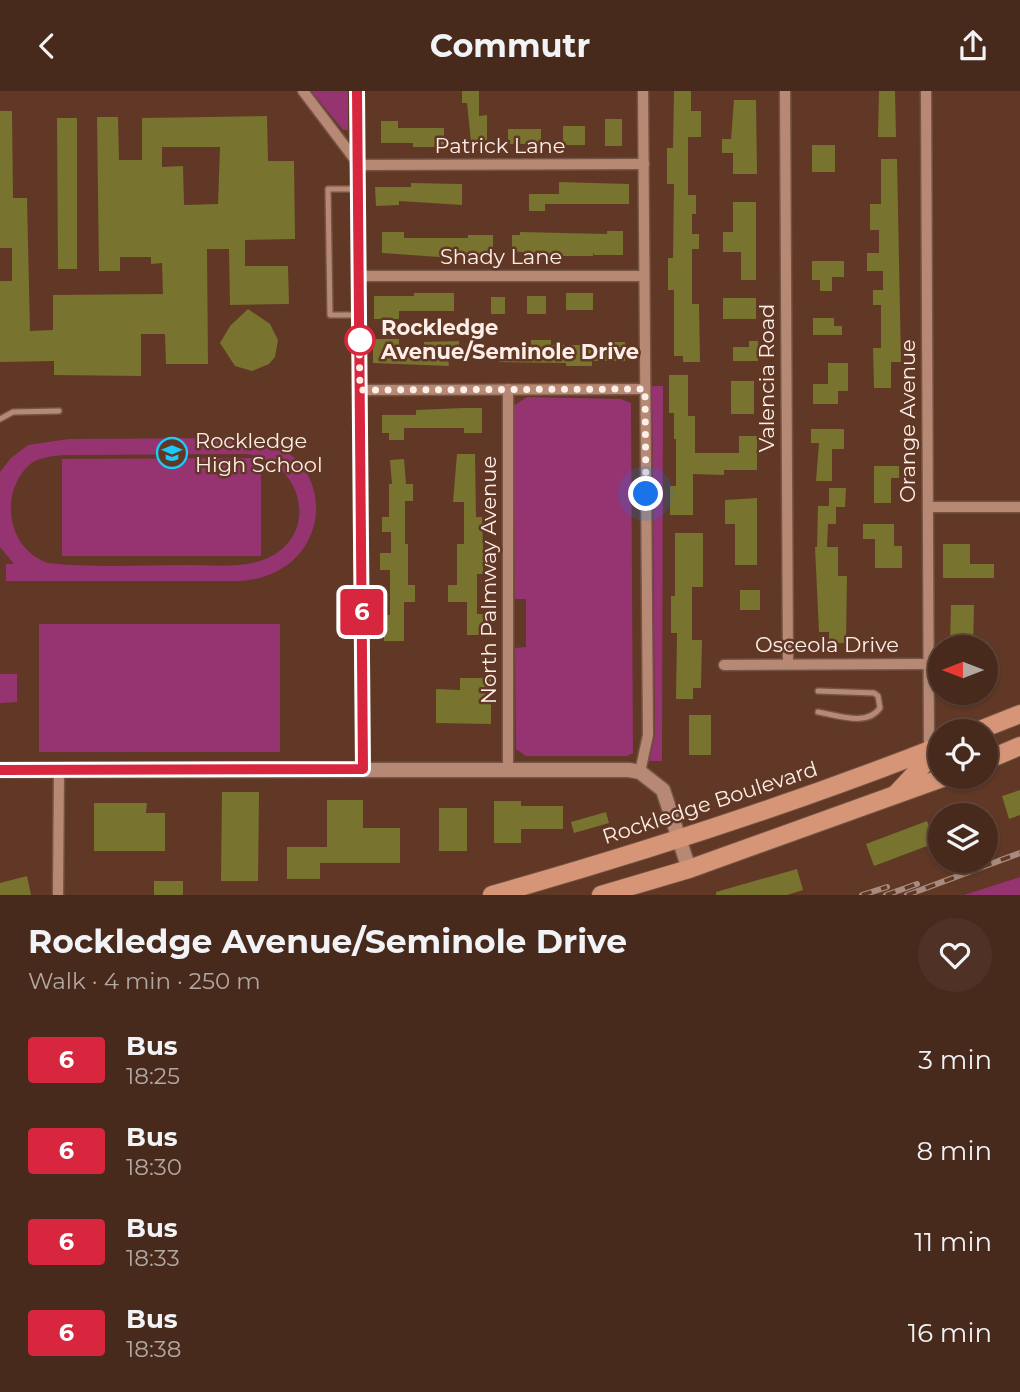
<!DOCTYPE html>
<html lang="en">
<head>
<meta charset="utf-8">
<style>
	body { margin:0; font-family:Montserrat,sans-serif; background:#4f3225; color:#f1f3f6; height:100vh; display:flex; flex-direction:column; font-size:26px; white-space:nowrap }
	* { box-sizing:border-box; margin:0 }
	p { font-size:23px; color:#b1a7a3 }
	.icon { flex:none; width:38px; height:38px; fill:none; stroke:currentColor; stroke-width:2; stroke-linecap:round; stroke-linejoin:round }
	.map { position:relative; height:804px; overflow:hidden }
	.drawer { display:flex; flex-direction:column; background:#482a1c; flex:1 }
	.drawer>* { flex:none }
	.badge { padding:0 14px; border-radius:5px; font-size:24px; line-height:46px }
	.needle { width:46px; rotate:270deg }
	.tools { position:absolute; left:928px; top:544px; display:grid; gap:14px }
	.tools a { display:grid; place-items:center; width:70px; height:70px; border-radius:50%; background:#482a1c; box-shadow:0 2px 5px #0004,0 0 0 2px #60463b; font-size:35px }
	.you { position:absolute; width:35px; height:35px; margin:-18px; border:5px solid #fff; border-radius:50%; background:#1a73e8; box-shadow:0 0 0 10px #1a73e833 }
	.map>.badge { position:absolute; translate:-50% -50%; box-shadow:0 0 0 4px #fff }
	.round { display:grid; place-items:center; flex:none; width:74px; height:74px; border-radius:37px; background:#4f3225 }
	.head { display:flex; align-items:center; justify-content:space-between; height:119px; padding:0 28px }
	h1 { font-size:33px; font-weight:700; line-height:52px }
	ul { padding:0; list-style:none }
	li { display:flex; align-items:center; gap:21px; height:91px; padding:0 28px }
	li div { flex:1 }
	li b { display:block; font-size:26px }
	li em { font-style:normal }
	li .badge { min-width:77px; font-weight:700; text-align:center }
	header { display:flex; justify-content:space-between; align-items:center; height:91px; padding:0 28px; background:#482a1c; font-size:32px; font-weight:700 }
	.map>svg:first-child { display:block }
	.green { fill:#963472; fill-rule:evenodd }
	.building { fill:#78732f; fill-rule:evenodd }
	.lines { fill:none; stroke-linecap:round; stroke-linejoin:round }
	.service-casing { stroke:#745444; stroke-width:8 }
	.minor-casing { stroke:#745444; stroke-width:13 }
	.tertiary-casing { stroke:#745444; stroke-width:17 }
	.primary-casing { stroke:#745444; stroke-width:20 }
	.service { stroke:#b78974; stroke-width:5 }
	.minor { stroke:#b78974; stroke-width:10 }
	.tertiary { stroke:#b78974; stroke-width:14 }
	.primary { stroke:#d69577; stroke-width:18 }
	.rail-casing { stroke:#a88b7e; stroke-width:6 }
	.rail { stroke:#603825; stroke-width:3.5; stroke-dasharray:10; stroke-linecap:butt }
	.line-casing { stroke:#fff; stroke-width:16 }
	.line { stroke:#d7263d; stroke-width:10 }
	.walk { stroke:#feeee8; stroke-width:7; stroke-dasharray:0 12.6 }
	.stop-dot { fill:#fff; stroke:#d7263d; stroke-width:3.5 }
	.labels { text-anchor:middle; stroke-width:5; stroke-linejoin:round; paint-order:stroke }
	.street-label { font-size:21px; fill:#feeee8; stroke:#603825 }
	.stop-label { font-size:21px; font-weight:bold; fill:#feeee8; stroke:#603825; text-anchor:start }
	.poi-label { font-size:21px; fill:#feeee8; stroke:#603825; text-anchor:start }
</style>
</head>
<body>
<header><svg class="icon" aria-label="back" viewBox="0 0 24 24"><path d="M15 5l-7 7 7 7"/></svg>Commutr<svg class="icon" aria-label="share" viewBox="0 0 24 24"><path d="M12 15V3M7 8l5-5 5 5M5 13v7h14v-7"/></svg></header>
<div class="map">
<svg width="1020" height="804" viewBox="0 0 1020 804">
	<rect width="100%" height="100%" fill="#603825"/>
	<g class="green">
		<path d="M311 0H348V39H343Z"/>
		<path d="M652 295H663L662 670H649L655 644Z"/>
		<path d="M527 306 621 308 631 312 633 662 627 665H526L516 658 515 557 526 556V508H515L513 315Z"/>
		<path d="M249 347C343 359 337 485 239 490H6V473H14L0 456V381L11 367 28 354 69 348ZM246 363C307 371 321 451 260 470 238 477 210 474 186 474 140 474 93 477 48 472 3 456 0 395 33 371 45 365 58 364 70 364Z"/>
		<path d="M261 367V465H62V368Z"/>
		<rect x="39" y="533" width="241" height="128"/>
		<path d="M17 583V611L0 612V583Z"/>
		<path d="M1020 786V804H964L1014 788Z"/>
	</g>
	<g class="building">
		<path d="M462 0H479V25L487 24V49L471 51 467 12H462Z"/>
		<path d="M674 0H691V20H701V46H688V104H696V123H692V143H699V158H692V213H699L700 271H683V265H674V199H668V167H673L674 93H667V57H673Z"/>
		<path d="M879 0H895L896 46H878Z"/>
		<path d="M734 9H756L757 83H733V62H722V48H731Z"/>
		<path d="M0 20H12L13 107H27L30 240 53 239V204L163 203 162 172 151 173V166H120V180H99L97 26H118L119 69H142V27L267 25 268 70H294L295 148 245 149V175H288L289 213 230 214 229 158H207L208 273H166L165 243H141V285L54 284V270L0 271V190H12V157H0ZM162 56H220L218 113 184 114 183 75 162 76Z"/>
		<path d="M57 27H77V178H58Z"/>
		<rect x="605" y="28" width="17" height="27"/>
		<path d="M381 30H398V37H444V56H413V52H381Z"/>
		<rect x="563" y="35" width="22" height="19"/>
		<rect x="508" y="38" width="33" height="15"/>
		<rect x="812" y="54" width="23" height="27"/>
		<path d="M881 68H897L901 271H891V297H874L873 257H881V214H873V199H883V180H867V162H879V139H870V113H881Z"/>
		<path d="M559 91 629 93V113H545V120H529V103H559Z"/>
		<path d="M411 92 462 93V114L399 110V114L376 115 375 96H411Z"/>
		<path d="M733 111H756V189H741V161H723V141H733Z"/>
		<path d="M607 140H623V164H594L593 161V165H561L512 160V144H520V141L607 143Z"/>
		<path d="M382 141H404V147H468V144H493V163L439 166 382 162Z"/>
		<path d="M812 170H844V186H832V200H820V189H812Z"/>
		<path d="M414 202H454V220H399V228H374V205H414Z"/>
		<rect x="566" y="202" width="27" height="17"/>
		<rect x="527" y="205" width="19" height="18"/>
		<rect x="491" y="206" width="14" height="17"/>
		<rect x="723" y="207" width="33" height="21"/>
		<path d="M248 218 270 233 278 249 275 266 269 273 252 280 235 275 220 252 230 235Z"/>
		<path d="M813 227H834V235H842V244H813Z"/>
		<path d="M373 248H399V259H424V251L459 250V268H448L449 275 373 272Z"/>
		<path d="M531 249H551V254H609V251H625V270H592V275H566V272L499 271V259H531Z"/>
		<path d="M749 250H758V270H733V256H749Z"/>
		<path d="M828 272H848V300H838V313H813V293H828Z"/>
		<path d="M669 284H688V325H695V362H739V345H757V379H724V384L693 383V424H670V395H676V348H674V322H669Z"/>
		<rect x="731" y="290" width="23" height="33"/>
		<path d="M464 317H482V342H464V337H404V349H389V342H382V324H416V319Z"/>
		<path d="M811 338H844V358H832V390H816L819 352H811Z"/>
		<path d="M457 363H475L476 426H482L483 453V483H477V523H483V544H467V511H448V494H457V453H464V411H453Z"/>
		<path d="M404 368 406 393H413V410H405V453H408V494H415V511H404V550H384V524H390V479H380V462H391V441H382V426H389V393H392L390 369Z"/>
		<path d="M874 375H899V387H891V412H874Z"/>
		<path d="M829 397H846L845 416H836V433H828L827 456H838V485H847L846 552H829V541H819L815 456H817L818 415H829Z"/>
		<path d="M757 407V474H735V433H725V409Z"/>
		<path d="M863 433H894V455H902V477H875V448H863Z"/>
		<path d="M675 442H703V496H692V549H702L701 597H693V608H676L677 542H671V505H675Z"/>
		<path d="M943 453H970V473H994V487H943Z"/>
		<rect x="740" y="499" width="20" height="20"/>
		<path d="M951 514H974L973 556H950Z"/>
		<path d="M460 587H491V633L436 632V598L460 599Z"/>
		<rect x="689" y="624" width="22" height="40"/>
		<path d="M1020 699V724L1009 728 1002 705Z"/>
		<path d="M222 701H259L258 790H221Z"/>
		<path d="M327 709H363V737H400V772H320V788H287V756H327Z"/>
		<path d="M494 710H521V715H563V738H521V752H494Z"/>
		<path d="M94 712H147L146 722H165V760H94Z"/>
		<rect x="439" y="717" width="28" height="43"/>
		<path d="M606 721 609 732 574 742 571 731Z"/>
		<path d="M927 730 935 752 874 775 866 753Z"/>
		<path d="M797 778 803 799 787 804H716V801Z"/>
		<path d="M27 785 31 804H0V792Z"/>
		<rect x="154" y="790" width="29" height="14"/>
	</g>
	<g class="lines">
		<g class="service-casing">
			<g id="service">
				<path d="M357 98H328L330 224H359"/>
				<path d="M0 328 13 321 59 320"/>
				<path d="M818 600 874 602 878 605 880 617C867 636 837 624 818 621"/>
			</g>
		</g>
		<g class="minor-casing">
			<g id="minor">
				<path d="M303 0 356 70"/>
				<path d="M357 0 363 678"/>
				<path d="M785 0 788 573"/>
				<path d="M926 0 929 659"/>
				<path d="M356 74 644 73"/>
				<path d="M359 185H644"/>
				<path d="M360 299 645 298"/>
				<path d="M928 416H1020"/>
				<path d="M724 574 929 573"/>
				<path d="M508 680V298"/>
				<path d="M640 681 648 644 643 0"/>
				<path d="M58 804 59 678"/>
			</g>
		</g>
		<g class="tertiary-casing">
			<path id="tertiary" d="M0 679H629L640 681 663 699 689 778"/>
		</g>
		<g class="primary-casing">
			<g id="primary">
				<path d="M977 640 1020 623"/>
				<path d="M985 670 1020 655"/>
				<path d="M896 703 923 674 929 659"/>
				<path d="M492 804C644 761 793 713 940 655"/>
				<path d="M601 804 689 778 945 686"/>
			</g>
		</g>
		<use href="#service" class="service"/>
		<use href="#minor" class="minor"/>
		<use href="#tertiary" class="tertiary"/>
		<use href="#primary" class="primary"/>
		<g class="rail-casing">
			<g id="rail">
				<path d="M862 804 887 796"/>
				<path d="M886 804 917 793"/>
				<path d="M907 804 1020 762"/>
			</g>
		</g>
		<use href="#rail" class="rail"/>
	</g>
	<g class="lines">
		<g class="line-casing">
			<path id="line" d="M0 679 363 678 357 0"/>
		</g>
		<use href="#line" class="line"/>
		<path class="walk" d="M360 249 359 244 360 299 645 298 646 403"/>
	</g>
	<defs>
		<g id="school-ring" transform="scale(1.575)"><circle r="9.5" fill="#603825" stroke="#1dc9fc" stroke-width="1.5"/><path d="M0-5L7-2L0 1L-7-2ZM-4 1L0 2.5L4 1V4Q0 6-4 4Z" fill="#1dc9fc"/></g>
	</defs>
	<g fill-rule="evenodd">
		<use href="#school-ring" x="172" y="362"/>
	</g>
	<circle class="stop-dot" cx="360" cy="249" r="14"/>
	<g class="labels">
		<g class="street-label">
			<text x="500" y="62">Patrick Lane</text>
			<text x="501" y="173">Shady Lane</text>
			<text transform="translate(767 287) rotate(-90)" y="7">Valencia Road</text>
			<text transform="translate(908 330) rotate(-90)" y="7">Orange Avenue</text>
			<text transform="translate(489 489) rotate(-90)" y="7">North Palmway Avenue</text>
			<text x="827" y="561">Osceola Drive</text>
			<text transform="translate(710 712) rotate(-18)" y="7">Rockledge Boulevard</text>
		</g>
		<g class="stop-label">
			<text x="381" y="244">Rockledge<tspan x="381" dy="24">Avenue/Seminole Drive</tspan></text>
		</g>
		<g class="poi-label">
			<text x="195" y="357">Rockledge<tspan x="195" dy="24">High School</tspan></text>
		</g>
	</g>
</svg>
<div class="tools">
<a><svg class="needle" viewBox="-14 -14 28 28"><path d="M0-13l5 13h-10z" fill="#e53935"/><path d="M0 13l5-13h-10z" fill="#b1a7a3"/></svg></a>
<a><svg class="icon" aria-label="locate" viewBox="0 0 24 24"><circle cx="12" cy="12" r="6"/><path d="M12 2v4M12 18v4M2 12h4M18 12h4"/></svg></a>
<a><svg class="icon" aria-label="layers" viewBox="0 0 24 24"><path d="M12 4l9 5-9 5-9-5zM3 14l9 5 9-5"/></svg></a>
</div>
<div class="you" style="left:646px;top:403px"></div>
<b class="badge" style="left:362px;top:521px;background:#d7263d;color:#fff">6</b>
</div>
<section class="drawer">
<div class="head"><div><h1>Rockledge Avenue/Seminole Drive</h1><p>Walk · 4 min · 250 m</p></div><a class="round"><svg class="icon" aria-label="heart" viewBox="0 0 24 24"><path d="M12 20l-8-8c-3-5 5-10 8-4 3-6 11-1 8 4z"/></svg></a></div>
<ul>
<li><span class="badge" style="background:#d7263d;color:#fff">6</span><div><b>Bus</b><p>18:25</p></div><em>3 min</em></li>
<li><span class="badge" style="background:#d7263d;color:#fff">6</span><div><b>Bus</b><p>18:30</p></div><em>8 min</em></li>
<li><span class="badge" style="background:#d7263d;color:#fff">6</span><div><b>Bus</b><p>18:33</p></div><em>11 min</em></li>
<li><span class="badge" style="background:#d7263d;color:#fff">6</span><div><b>Bus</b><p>18:38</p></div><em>16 min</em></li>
</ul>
</section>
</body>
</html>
